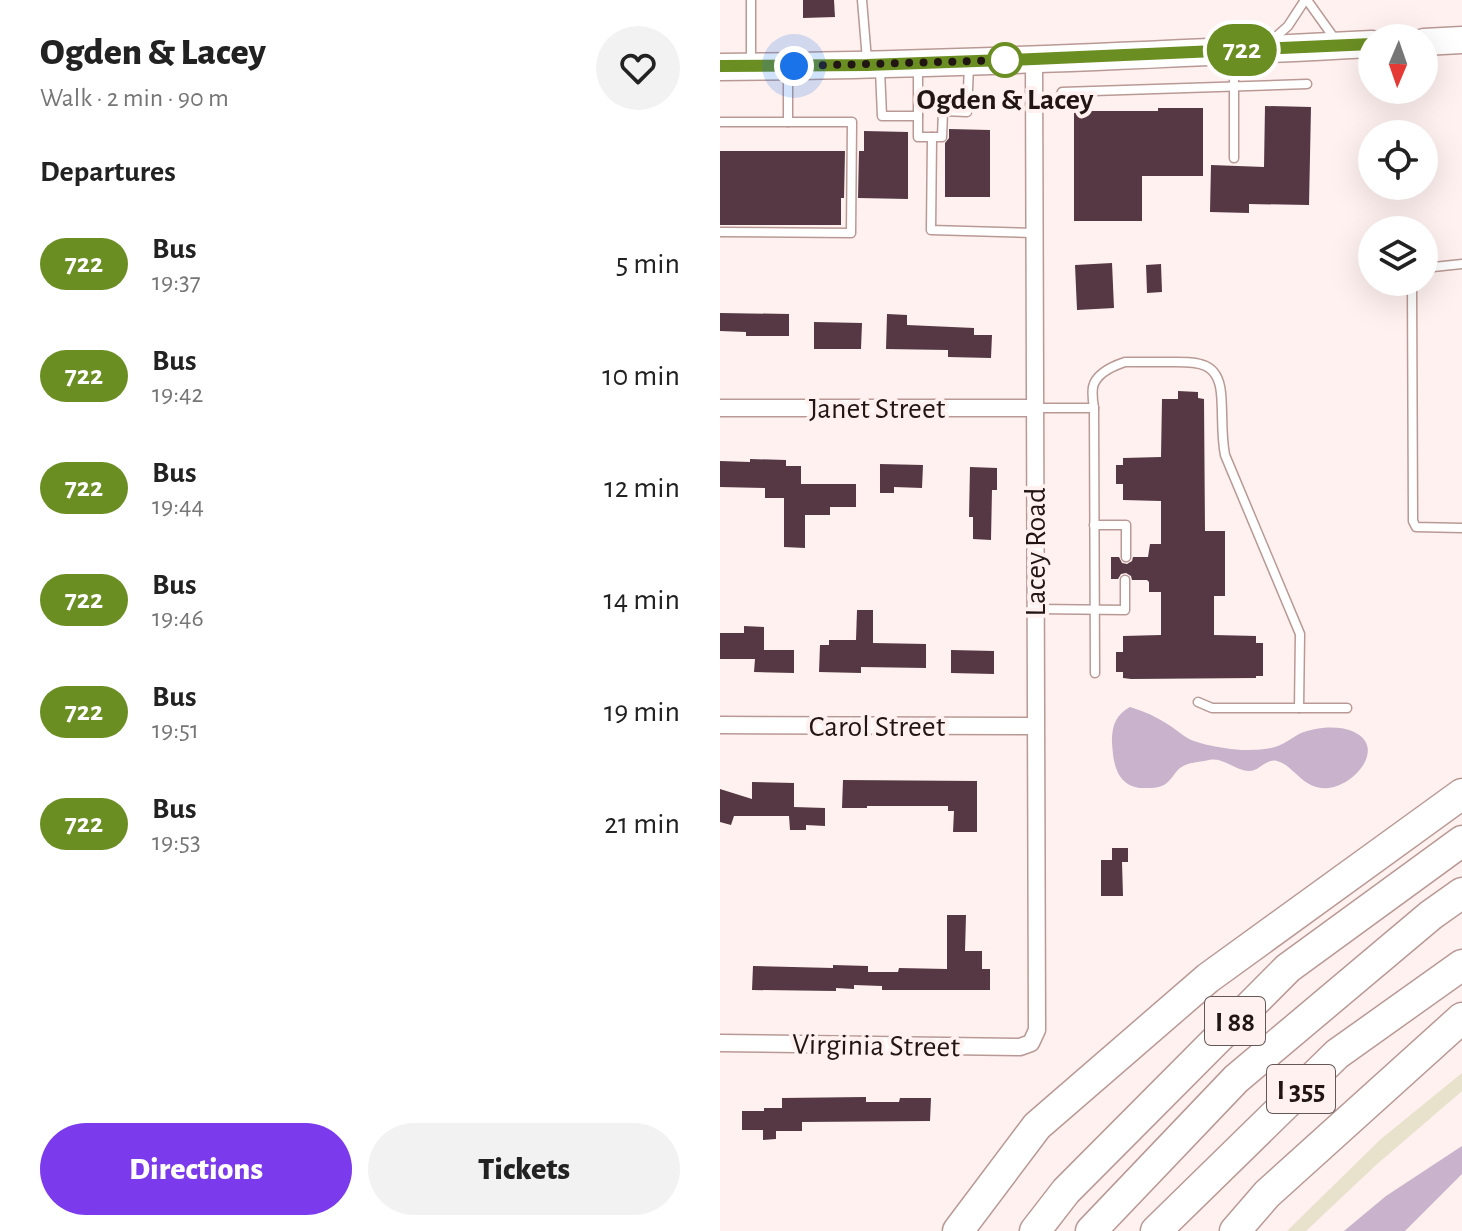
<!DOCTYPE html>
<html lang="en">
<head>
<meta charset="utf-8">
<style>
	body { margin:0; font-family:"Alegreya Sans",sans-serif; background:#f2f2f2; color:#222; height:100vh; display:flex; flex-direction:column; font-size:30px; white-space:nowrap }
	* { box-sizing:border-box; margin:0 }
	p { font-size:26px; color:#767676 }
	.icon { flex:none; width:44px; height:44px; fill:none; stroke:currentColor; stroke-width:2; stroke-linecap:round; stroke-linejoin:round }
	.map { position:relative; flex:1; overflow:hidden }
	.panel { display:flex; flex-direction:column; background:#fff; width:720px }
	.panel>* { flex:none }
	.badge { padding:0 16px; border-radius:26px; font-size:28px; line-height:52px }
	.needle { width:52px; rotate:182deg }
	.controls { position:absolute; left:638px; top:24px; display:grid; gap:16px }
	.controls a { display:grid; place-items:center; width:80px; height:80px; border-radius:50%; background:#fff; box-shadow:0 8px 32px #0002; font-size:40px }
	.you { position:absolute; width:40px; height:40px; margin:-20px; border:6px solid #fff; border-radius:50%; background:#1a73e8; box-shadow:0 0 0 12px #1a73e833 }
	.map>.badge { position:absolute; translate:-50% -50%; box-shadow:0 0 0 4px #fff }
	h2 { padding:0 40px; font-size:30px; line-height:72px }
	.round { display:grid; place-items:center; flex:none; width:84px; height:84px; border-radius:42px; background:#f2f2f2 }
	.headline { display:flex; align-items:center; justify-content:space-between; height:136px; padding:0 40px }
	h1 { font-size:38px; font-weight:800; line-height:60px }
	.button { display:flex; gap:16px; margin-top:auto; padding:16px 40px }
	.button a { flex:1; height:92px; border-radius:48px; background:#7c3aed; color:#fff; font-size:32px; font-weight:800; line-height:92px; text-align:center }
	.button a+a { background:#f2f2f2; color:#222 }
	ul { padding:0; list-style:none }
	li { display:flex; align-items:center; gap:24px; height:112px; padding:0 40px }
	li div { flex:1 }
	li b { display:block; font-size:30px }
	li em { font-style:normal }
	li .badge { min-width:88px; font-weight:700; text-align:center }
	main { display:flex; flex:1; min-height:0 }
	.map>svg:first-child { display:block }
	.green { fill:#e8e1cc }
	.water { fill:#c9b2cb }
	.building { fill:#553843 }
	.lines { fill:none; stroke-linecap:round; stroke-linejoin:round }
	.service-casing { stroke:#b99995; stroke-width:11 }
	.minor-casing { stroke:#b99995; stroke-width:19 }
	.primary-casing { stroke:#b99995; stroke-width:29 }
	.motorway-casing { stroke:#b99995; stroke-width:33 }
	.service { stroke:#fff; stroke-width:8 }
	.minor { stroke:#fff; stroke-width:16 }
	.primary { stroke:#fff; stroke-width:26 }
	.motorway { stroke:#fff; stroke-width:30 }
	.line-casing { stroke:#fff; stroke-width:18 }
	.line { stroke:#6b8e23; stroke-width:12 }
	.walk { stroke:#221614; stroke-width:8; stroke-dasharray:0 14.4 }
	.stop-dot { fill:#fff; stroke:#6b8e23; stroke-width:4 }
	.labels { text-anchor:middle; stroke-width:8; stroke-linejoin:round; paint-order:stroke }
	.shield { fill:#fff1ef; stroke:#645856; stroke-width:2 }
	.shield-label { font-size:28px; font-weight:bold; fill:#221614 }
	.stop-label { font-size:30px; font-weight:bold; fill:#221614; stroke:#fff1ef }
	.street-label { font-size:30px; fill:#221614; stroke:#fff1ef }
</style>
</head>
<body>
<main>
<section class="panel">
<div class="headline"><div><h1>Ogden &amp; Lacey</h1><p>Walk · 2 min · 90 m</p></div><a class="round"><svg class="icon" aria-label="heart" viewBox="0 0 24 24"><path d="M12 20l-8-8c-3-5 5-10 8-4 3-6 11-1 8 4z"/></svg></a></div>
<h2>Departures</h2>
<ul>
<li><span class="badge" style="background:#6b8e23;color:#fff">722</span><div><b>Bus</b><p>19:37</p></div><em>5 min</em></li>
<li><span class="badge" style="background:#6b8e23;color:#fff">722</span><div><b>Bus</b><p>19:42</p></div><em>10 min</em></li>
<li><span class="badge" style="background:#6b8e23;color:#fff">722</span><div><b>Bus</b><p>19:44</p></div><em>12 min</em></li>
<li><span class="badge" style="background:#6b8e23;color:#fff">722</span><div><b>Bus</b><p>19:46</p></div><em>14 min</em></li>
<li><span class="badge" style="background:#6b8e23;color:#fff">722</span><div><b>Bus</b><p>19:51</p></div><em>19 min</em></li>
<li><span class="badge" style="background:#6b8e23;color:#fff">722</span><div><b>Bus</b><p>19:53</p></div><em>21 min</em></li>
</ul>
<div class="button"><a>Directions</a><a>Tickets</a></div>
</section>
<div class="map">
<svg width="742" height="1231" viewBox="0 0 742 1231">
	<rect width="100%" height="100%" fill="#fff1ef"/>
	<path class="green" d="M742 1073V1091L656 1165 586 1231H567L661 1139Z"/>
	<g class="water">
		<path d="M410 707C424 711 437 717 449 725 457 730 465 738 474 741 488 746 508 749 522 750 533 750 548 750 558 746 565 743 572 738 579 734 594 727 617 725 632 731 668 746 635 785 609 788 583 791 574 765 557 761 546 758 540 771 529 771 516 771 503 757 489 760 480 762 468 762 460 768 454 773 451 781 444 785 437 789 427 788 420 788 396 785 393 762 392 742 392 725 396 715 410 707Z"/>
		<path d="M742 1146V1174L685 1231H624L666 1196Z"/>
	</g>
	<g class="building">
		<path d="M83 0H114L115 17 83 18Z"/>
		<path d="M545 106 591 107 589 205 529 204V213L490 212 491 165 544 167Z"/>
		<path d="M438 108H483V176H422V221H354V111H438Z"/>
		<path d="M229 129 270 130V197H225V143L229 138Z"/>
		<path d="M144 131 188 132V199L138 198 139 151H144Z"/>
		<path d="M0 151H125L124 198H121V225H0Z"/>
		<path d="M392 263 394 308 357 310 355 265Z"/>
		<path d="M441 264 442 292 427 293 426 265Z"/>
		<path d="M0 313 69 314V336H26V332L0 331Z"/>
		<path d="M167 314 187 315V325L254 328V335H272L271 358 228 357V350L166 349Z"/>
		<path d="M94 322 142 323 141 349H94Z"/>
		<path d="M458 391 478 392V398L484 399 485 531H505V596H494V635L536 636V643H543V676H536V678L411 679 403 678V672H396V652H403V636L441 635V592H429V582L427 580H412L411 576 406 573 401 574 398 579H391V557H399L402 563 407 564 412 561 413 557H428L430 544H441V501L403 500V484H396V465H403V458L441 457 442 399H458Z"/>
		<path d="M30 459 66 460V466H81V484H136V507H110V515H85V548L64 547V498H45V488L0 487V461L30 462Z"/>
		<path d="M160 464 203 465 202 488 174 487V493H160Z"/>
		<path d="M250 467 277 468V490H272L271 540 253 539V517H249Z"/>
		<path d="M137 610H153V643L206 644V668L141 667V673L99 672 100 645H109V640H136Z"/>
		<path d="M24 626 44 627V650H74V673L34 672 35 659H0V633H24Z"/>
		<path d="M231 650 274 651V674L231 673Z"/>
		<path d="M123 780 257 781V832H233L234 811H228V806H147V808H122Z"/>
		<path d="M32 782 74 783V807L105 808V826L86 825V830H70L69 816H14L11 825 0 822V789L32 799Z"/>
		<path d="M392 848H408V862H402L403 896H381V860H392Z"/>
		<path d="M227 915H246L245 951H262V969H270V990H162V986L134 985V989L116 988V991L32 990 33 966 113 968V965L148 966V972H178L179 968 227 969Z"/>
		<path d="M146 1097V1102H179L180 1098H211L210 1121 82 1122V1131H56V1139L43 1140V1130H22V1111H44V1108H62V1098Z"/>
	</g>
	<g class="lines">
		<g class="service-casing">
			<g id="service">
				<path d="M142 0 147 60"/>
				<path d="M587 0 617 42"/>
				<path d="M550 42 568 26 585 0"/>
				<path d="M31 61V0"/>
				<path d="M198 66V137H222L223 111 247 112 249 66"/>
				<path d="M160 70 162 116H198"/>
				<path d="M68 71V122"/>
				<path d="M339 99 342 92 587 84"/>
				<path d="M0 122H132L131 233 0 232"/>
				<path d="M212 137 211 230 314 233"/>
				<path d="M514 158V56"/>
				<path d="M704 268 742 264"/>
				<path d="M692 282 693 521 696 527 742 528"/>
				<path d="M315 408H374L375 673"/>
				<path d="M374 408C373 402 372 393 373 387 376 373 393 366 405 362 420 362 435 362 450 362 475 362 498 360 501 393 503 414 501 434 505 455L580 634 579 708"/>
				<path d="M374 525H406V557"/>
				<path d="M316 609 405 610V580"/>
				<path d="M478 702 492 708H627"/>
			</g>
		</g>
		<g class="minor-casing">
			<g id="minor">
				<path d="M0 408H314"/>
				<path d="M0 725 315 726"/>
				<path d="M0 1043 300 1047 311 1043 317 1030 314 59"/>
			</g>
		</g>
		<g class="primary-casing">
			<g id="primary">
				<path d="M704 42 742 40"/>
				<path d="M0 67C217 65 435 55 652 44"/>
			</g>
		</g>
		<g class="motorway-casing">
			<g id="motorway">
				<path d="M238 1231 317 1126 488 978 742 794"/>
				<path d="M315 1231 346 1191 568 968 742 841"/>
				<path d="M371 1231 516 1079 711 915 742 893"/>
				<path d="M436 1231 617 1054 742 965"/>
				<path d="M515 1231 547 1194 742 1018"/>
			</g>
		</g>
		<use href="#service" class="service"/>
		<use href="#minor" class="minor"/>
		<use href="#primary" class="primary"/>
		<use href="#motorway" class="motorway"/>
	</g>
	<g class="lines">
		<g class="line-casing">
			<path id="line" d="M0 66 147 65 314 59 652 44"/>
		</g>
		<use href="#line" class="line"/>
		<path class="walk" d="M74 66 293 60H285"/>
	</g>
	<circle class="stop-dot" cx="285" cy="60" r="16"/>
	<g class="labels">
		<g class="shield">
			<rect x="485" y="997" width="60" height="48" rx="6"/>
			<rect x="547" y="1065" width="68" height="48" rx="6"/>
		</g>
		<g class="shield-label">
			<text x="515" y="1031">I 88</text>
			<text x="581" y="1099">I 355</text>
		</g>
		<g class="stop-label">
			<text x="285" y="109">Ogden &amp; Lacey</text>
		</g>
		<g class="street-label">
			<text x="157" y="418">Janet Street</text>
			<text transform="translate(315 552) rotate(-90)" y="10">Lacey Road</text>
			<text x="157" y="736">Carol Street</text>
			<text transform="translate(156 1045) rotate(1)" y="10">Virginia Street</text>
		</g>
	</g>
</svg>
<div class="controls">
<a><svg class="needle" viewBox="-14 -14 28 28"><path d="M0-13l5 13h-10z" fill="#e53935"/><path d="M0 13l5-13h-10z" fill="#767676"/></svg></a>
<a><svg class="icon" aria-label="locate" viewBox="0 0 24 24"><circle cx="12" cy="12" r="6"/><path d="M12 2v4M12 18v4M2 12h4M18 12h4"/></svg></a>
<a><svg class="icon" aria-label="layers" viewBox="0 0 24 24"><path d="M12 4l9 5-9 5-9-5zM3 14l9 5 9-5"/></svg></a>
</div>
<div class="you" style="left:74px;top:66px"></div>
<b class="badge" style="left:522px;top:50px;background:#6b8e23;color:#fff">722</b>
</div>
</main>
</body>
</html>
